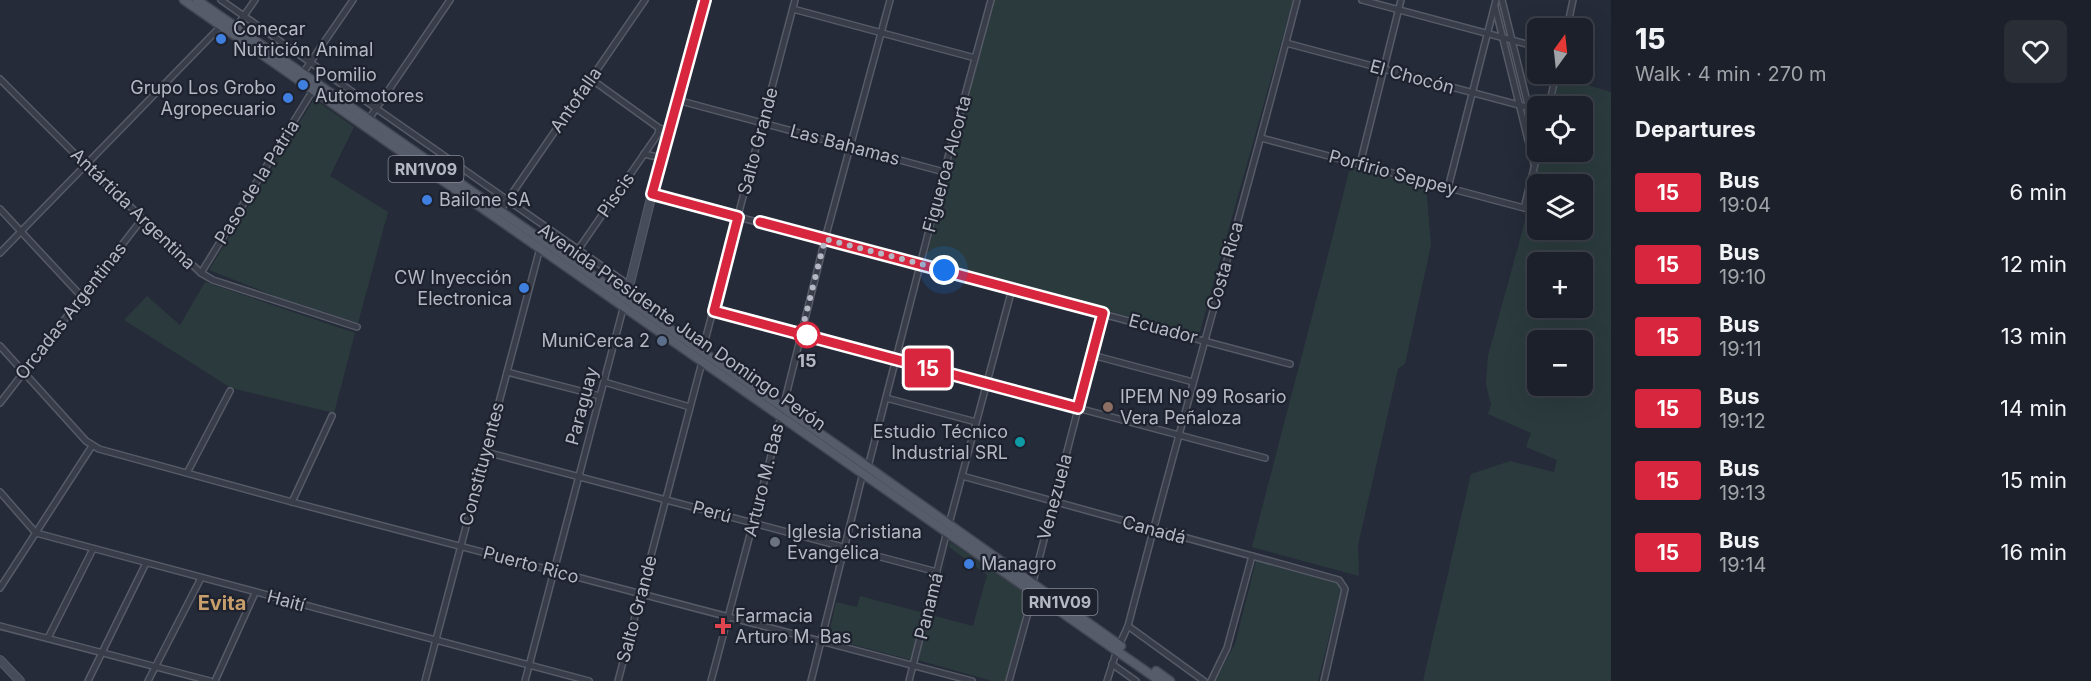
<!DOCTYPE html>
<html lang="en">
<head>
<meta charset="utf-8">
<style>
	body { margin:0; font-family:Inter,sans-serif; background:#292d36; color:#f1f3f6; height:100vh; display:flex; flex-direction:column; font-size:22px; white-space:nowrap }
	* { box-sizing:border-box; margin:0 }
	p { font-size:20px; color:#a0a3a8 }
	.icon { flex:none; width:33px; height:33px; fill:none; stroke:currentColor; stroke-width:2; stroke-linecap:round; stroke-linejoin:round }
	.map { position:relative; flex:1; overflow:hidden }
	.details { display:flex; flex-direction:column; background:#1c202a; width:480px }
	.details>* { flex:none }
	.badge { padding:0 12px; border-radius:4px; font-size:21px; line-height:39px }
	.needle { width:39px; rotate:15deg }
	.fabs { position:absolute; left:1527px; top:18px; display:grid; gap:12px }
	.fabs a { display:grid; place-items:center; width:66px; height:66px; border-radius:9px; background:#1c202a; box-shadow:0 6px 24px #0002,0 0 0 2px #3a3e47; font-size:30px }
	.you { position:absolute; width:30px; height:30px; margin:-15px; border:4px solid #fff; border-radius:50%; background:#1a73e8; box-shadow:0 0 0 9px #1a73e833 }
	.map>.badge { position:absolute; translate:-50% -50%; box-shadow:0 0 0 3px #fff }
	h2 { padding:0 24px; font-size:22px; line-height:54px }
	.round { display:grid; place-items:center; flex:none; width:63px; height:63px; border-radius:9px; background:#292d36 }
	.headline { display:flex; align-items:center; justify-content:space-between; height:102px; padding:0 24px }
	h1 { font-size:28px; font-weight:800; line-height:45px }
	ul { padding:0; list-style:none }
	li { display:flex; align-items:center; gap:18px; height:72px; padding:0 24px }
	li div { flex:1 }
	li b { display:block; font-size:22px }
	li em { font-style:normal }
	li .badge { min-width:66px; font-weight:700; text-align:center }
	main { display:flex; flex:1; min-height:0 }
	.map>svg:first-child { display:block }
	.green { fill:#2b3b3d; fill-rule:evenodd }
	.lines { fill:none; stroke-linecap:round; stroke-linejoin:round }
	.minor-casing { stroke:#565b67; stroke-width:8 }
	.secondary-casing { stroke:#565b67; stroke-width:10 }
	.primary-casing { stroke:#414652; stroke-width:11 }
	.minor { stroke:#383d49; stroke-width:5 }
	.secondary { stroke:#474c5b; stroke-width:8 }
	.primary { stroke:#565c69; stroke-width:8 }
	.line-casing { stroke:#fff; stroke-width:14 }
	.line { stroke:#d7263d; stroke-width:9 }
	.walk { stroke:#b4b8c5; stroke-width:6; stroke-dasharray:0 10.8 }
	.shop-dot { fill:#3f7fe0; stroke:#1e222e; stroke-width:2 }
	.stop-dot { fill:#fff; stroke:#d7263d; stroke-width:3 }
	.service-dot { fill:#5c6f8a; stroke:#1e222e; stroke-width:2 }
	.education-dot { fill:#8d6e63; stroke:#1e222e; stroke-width:2 }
	.culture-dot { fill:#0f9aa8; stroke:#1e222e; stroke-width:2 }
	.worship-dot { fill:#6b7280; stroke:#1e222e; stroke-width:2 }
	.health-dot { fill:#e0444e; stroke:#1e222e; stroke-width:2 }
	.labels { text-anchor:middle; stroke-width:4.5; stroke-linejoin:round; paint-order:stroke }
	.shield { fill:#1e222e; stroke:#878b98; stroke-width:1.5 }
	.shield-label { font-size:16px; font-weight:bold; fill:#b4b8c5 }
	.poi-label { font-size:18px; fill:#b4b8c5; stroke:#1e222e; text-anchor:start }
	.street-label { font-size:18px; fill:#b4b8c5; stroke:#1e222e }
	.stop-label { font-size:18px; font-weight:bold; fill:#b4b8c5; stroke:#1e222e }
	.neighbourhood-label { font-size:20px; font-weight:bold; fill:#c79e6c; stroke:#1e222e }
</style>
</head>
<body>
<main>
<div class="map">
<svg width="1611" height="681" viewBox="0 0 1611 681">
	<rect width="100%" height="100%" fill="#252b38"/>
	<g class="green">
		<path d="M994 0H1293L1199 335 928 263 926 259Z"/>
		<path d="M1558 76 1611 92V681H1423L1471 474 1510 461 1554 472 1557 460 1526 447 1531 433 1488 414 1491 405 1486 384 1488 356 1528 210 1541 152H1582V106H1551ZM1538 184H1582V230H1538ZM1538 262H1582V308H1538ZM1538 340H1582V386H1538Z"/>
		<path d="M314 99 354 127 330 176 388 212 358 323 275 296 209 270Z"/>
		<path d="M1356 168 1426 187 1431 245 1405 364 1398 369 1358 545 1359 576 1252 547C1284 422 1318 297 1349 171Z"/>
		<path d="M205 282 355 333 334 413 231 388 124 320 147 296 180 325Z"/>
		<path d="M950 542 1029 596 1007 681H992L918 660ZM949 547 987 575 973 626 931 615Z"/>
		<path d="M1256 561 1339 584 1341 589 1318 681H1215L1235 644Z"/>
		<path d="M860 596 924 613 911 660 828 638 836 602 857 607Z"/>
	</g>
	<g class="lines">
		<g class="minor-casing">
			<g id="minor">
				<path d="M221 0 629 285"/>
				<path d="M1362 0 1538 47"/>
				<path d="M1502 0 1529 109"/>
				<path d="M1495 7 1534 164"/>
				<path d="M793 9 975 58"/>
				<path d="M236 27 255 0"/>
				<path d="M1567 28 1573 0"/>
				<path d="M1286 43 1538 110"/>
				<path d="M303 73 353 0"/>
				<path d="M0 79 86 165 201 273 213 280 357 327"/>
				<path d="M591 79 659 128 669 131"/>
				<path d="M677 100 944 172"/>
				<path d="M1549 106 1556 74"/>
				<path d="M369 119 450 0"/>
				<path d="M1261 138 1524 208 1538 152"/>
				<path d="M644 154 662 158"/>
				<path d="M1360 164 1401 0"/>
				<path d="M1448 188 1496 0"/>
				<path d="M652 194 1290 364"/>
				<path d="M0 209 82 297"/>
				<path d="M500 211 645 0"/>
				<path d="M0 253 223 24"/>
				<path d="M571 260 658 134 659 128"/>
				<path d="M201 273 313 90"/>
				<path d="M714 311 1265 458"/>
				<path d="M0 346 86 441 99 449 292 502 972 681"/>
				<path d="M702 352 795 0"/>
				<path d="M1092 355 1193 382"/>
				<path d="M507 372 600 396"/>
				<path d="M604 382 690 407"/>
				<path d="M886 398 976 422"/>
				<path d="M0 403 142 219"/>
				<path d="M486 452 937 572"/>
				<path d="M868 467 944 172 991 0"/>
				<path d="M187 473 230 391"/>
				<path d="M962 476 1339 580 1345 589 1324 681"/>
				<path d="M0 492 36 533 589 681"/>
				<path d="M292 502 332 416"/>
				<path d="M949 524 1012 289"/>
				<path d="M0 588 92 446"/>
				<path d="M0 626 210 681"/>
				<path d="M1128 626 1204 681"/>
				<path d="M48 638 93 549"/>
				<path d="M1112 664 1136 681"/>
				<path d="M88 681 146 563"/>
				<path d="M148 681 201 578"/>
				<path d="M215 681 255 593"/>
				<path d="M425 681 540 248"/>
				<path d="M525 681 624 305"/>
				<path d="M618 681 702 362"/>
				<path d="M711 681 773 448 825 239 890 0"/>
				<path d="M811 681 863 473"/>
				<path d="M909 681 947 531"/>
				<path d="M1009 681 1034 591 1033 582 1103 313"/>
				<path d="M1107 681 1117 650 1128 626C1182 417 1243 209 1297 0"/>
				<path d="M1211 681 1227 648 1252 556"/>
			</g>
		</g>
		<g class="secondary-casing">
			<g id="secondary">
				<path d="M626 299 652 194 705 0"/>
				<path d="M0 660 20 681"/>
			</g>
		</g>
		<g class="primary-casing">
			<g id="primary">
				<path d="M184 0 1160 681"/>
				<path d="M197 0 868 467 1121 646"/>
				<path d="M1156 671 1170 681"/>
			</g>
		</g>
		<use href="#minor" class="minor"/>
		<use href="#secondary" class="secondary"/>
		<use href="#primary" class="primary"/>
	</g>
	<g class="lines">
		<g class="line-casing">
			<path id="line" d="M705 0 652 194 738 217 714 311 1078 408 1103 313 760 222"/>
		</g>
		<use href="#line" class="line"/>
		<path class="walk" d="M807 335 801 334 825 239 944 270"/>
	</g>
	<g class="shop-dot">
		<circle cx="221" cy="39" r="6"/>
		<circle cx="303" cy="85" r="6"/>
		<circle cx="288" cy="98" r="6"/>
		<circle cx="427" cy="200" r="6"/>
		<circle cx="524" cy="288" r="6"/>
		<circle cx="969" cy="564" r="6"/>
	</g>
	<circle class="stop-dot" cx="807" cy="335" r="12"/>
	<circle class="service-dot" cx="662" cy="341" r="6"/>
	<circle class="education-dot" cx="1108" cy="407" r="6"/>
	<circle class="culture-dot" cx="1020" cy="442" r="6"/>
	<circle class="worship-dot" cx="775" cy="542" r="6"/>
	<path class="health-dot" d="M720 617h6v6h6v6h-6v6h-6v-6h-6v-6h6z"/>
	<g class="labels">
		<g class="shield">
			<rect x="388.5" y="156" width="75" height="26" rx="4.5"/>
			<rect x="1022.5" y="589" width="75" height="26" rx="4.5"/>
		</g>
		<g class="shield-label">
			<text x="426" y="175">RN1V09</text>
			<text x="1060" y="608">RN1V09</text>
		</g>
		<g class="poi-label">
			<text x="233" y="35">Conecar<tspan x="233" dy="21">Nutrición Animal</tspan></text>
			<text x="315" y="81">Pomilio<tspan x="315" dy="21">Automotores</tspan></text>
			<text x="276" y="94" text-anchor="end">Grupo Los Grobo<tspan x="276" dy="21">Agropecuario</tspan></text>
			<text x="439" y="206">Bailone SA</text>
			<text x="512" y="284" text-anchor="end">CW Inyección<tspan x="512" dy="21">Electronica</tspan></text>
			<text x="650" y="347" text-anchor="end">MuniCerca 2</text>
			<text x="1120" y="403">IPEM Nº 99 Rosario<tspan x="1120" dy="21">Vera Peñaloza</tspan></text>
			<text x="1008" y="438" text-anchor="end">Estudio Técnico<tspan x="1008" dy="21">Industrial SRL</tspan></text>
			<text x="787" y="538">Iglesia Cristiana<tspan x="787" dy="21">Evangélica</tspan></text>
			<text x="981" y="570">Managro</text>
			<text x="735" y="622">Farmacia<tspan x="735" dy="21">Arturo M. Bas</tspan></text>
		</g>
		<g class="street-label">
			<text transform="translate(1412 77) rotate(15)" y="6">El Chocón</text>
			<text transform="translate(576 100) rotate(-55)" y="6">Antofalla</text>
			<text transform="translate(758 141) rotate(-75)" y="6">Salto Grande</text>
			<text transform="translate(845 145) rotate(15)" y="6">Las Bahamas</text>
			<text transform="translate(947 164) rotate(-75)" y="6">Figueroa Alcorta</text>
			<text transform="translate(1393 173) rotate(15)" y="6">Porfirio Seppey</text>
			<text transform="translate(257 182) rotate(-58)" y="6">Paso de la Patria</text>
			<text transform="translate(616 195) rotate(-55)" y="6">Piscis</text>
			<text transform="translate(133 209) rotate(44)" y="6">Antártida Argentina</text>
			<text transform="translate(1225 266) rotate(-74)" y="6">Costa Rica</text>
			<text transform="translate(71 311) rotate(-52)" y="6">Orcadas Argentinas</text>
			<text transform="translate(682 327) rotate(35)" y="6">Avenida Presidente Juan Domingo Perón</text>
			<text transform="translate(1163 329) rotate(15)" y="6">Ecuador</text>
			<text transform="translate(582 406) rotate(-75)" y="6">Paraguay</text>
			<text transform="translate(482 464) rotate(-75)" y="6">Constituyentes</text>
			<text transform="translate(764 480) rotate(-76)" y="6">Arturo M. Bas</text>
			<text transform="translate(1055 497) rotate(-75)" y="6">Venezuela</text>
			<text transform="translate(712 512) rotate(15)" y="6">Perú</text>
			<text transform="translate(1154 530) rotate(15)" y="6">Canadá</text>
			<text transform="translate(531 565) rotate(15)" y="6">Puerto Rico</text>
			<text transform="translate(286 601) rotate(15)" y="6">Haití</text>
			<text transform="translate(929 606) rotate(-76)" y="6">Panamá</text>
			<text transform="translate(637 609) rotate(-75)" y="6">Salto Grande</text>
		</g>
		<g class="stop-label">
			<text x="807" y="367">15</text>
		</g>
		<g class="neighbourhood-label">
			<text x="222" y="610">Evita</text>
		</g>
	</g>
</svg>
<div class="fabs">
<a><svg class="needle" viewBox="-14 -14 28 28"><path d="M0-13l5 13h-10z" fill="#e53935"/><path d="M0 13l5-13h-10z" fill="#a0a3a8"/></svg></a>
<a><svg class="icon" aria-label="locate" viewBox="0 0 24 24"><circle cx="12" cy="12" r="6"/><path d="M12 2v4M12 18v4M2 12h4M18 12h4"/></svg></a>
<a><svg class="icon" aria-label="layers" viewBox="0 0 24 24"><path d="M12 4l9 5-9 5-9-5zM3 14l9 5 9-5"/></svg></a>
<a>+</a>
<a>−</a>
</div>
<div class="you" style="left:944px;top:270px"></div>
<b class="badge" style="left:928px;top:368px;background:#d7263d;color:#fff">15</b>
</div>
<section class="details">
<div class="headline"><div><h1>15</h1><p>Walk · 4 min · 270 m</p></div><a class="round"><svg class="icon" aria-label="heart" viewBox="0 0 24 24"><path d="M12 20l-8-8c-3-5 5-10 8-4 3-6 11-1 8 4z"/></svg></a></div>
<h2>Departures</h2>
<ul>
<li><span class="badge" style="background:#d7263d;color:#fff">15</span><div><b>Bus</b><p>19:04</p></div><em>6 min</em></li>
<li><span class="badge" style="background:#d7263d;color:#fff">15</span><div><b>Bus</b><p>19:10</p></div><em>12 min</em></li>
<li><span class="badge" style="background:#d7263d;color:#fff">15</span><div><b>Bus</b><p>19:11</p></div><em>13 min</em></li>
<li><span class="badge" style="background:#d7263d;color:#fff">15</span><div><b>Bus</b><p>19:12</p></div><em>14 min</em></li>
<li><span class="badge" style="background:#d7263d;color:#fff">15</span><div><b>Bus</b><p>19:13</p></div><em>15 min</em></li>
<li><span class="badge" style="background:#d7263d;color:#fff">15</span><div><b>Bus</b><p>19:14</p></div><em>16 min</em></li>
</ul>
</section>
</main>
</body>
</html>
